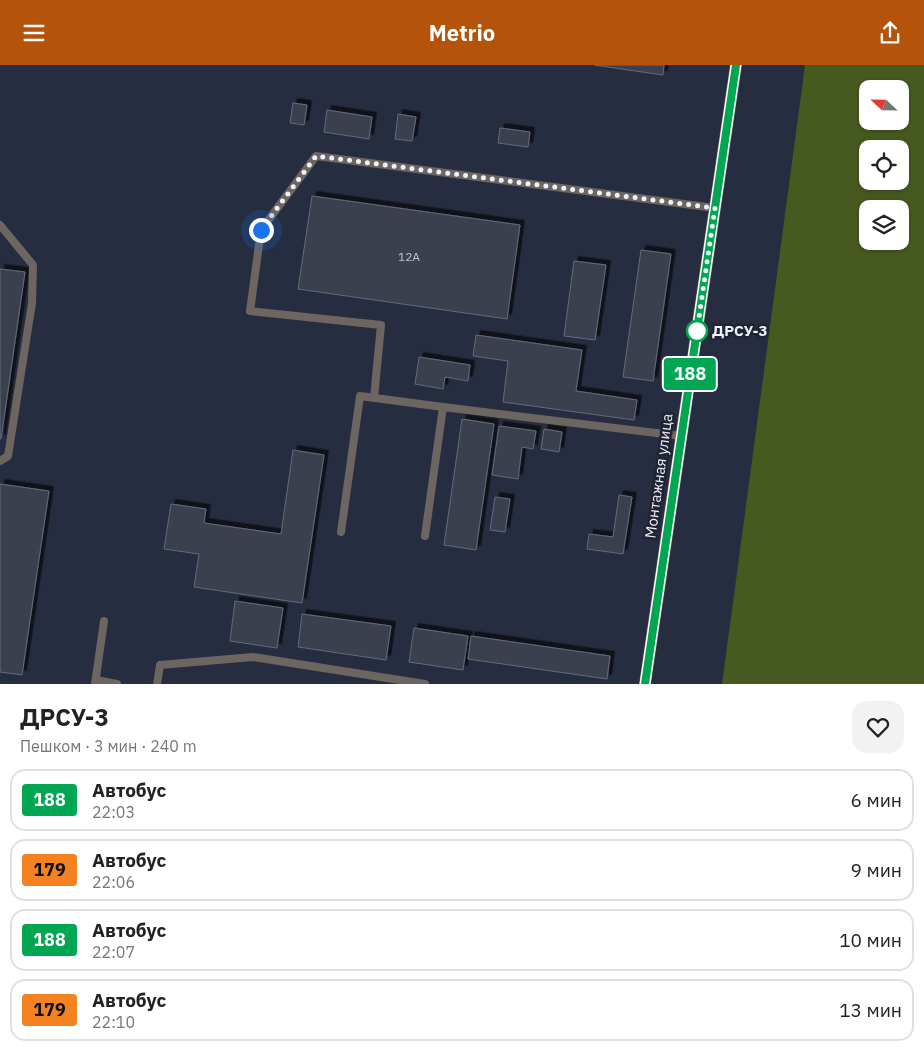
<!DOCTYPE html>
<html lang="ru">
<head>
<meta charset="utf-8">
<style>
	body { margin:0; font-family:"IBM Plex Sans",sans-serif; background:#f2f2f2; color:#222; height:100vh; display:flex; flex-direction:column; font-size:19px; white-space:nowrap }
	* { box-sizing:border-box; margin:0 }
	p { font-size:16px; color:#767676 }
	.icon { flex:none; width:28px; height:28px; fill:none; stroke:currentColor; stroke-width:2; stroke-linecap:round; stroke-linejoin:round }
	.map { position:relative; height:619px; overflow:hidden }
	.sheet { display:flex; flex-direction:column; background:#fff; flex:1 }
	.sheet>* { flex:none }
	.badge { padding:0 10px; border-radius:4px; font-size:18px; line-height:32px }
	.needle { width:32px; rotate:292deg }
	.controls { position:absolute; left:859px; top:15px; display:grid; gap:10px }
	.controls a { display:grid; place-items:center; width:50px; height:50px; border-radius:10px; background:#fff; box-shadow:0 1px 4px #0004; font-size:25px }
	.you { position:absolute; width:25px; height:25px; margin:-12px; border:4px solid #fff; border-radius:50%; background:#1a73e8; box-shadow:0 0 0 8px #1a73e833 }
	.map>.badge { position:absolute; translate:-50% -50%; box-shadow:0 0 0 2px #fff }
	.round { display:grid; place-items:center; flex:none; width:52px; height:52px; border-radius:15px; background:#f2f2f2 }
	.summary { display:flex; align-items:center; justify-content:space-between; height:85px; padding:0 20px }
	h1 { font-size:24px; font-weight:700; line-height:38px }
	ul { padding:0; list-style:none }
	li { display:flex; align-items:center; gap:15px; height:62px; margin:0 10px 8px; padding:0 10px; border:2px solid #e0e0e0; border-radius:15px }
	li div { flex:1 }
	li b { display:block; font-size:19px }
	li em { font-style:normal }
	li .badge { min-width:55px; font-weight:700; text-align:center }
	header { display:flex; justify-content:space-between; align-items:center; height:65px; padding:0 20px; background:#b45309; color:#fff; font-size:22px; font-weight:700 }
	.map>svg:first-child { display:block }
	.built { fill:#272d40 }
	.forest { fill:#46591e; fill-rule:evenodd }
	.building { fill:#3b404f; stroke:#646a7a; filter:url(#shadow) }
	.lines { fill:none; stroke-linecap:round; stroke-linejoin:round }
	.lane { stroke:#6c6560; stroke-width:8 }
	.street { stroke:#6c6560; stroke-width:12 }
	.line-casing { stroke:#fff; stroke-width:11 }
	.line { stroke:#00a651; stroke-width:8 }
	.walk { stroke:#eef1fa; stroke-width:5; stroke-dasharray:0 9 }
	.stop-dot { fill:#fff; stroke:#00a651; stroke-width:2.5 }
	.labels { text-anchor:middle; stroke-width:5; stroke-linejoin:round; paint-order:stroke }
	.number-label { font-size:12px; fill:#c1c5cf }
	.stop-label { font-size:15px; font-weight:bold; fill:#eef1fa; stroke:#202432; text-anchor:start }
	.street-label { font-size:15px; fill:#eef1fa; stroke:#202432 }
</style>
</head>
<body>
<header><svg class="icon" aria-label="menu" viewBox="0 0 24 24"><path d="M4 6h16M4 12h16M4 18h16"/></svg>Metrio<svg class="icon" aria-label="share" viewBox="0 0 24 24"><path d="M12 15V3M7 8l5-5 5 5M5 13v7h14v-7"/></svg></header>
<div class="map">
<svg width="924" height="619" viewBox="0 0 924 619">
	<defs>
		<filter id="shadow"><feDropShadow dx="4.5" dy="-4.5" stdDeviation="0" flood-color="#0009"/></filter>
	</defs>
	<rect width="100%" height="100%" fill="#202432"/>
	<path class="built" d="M0 0H805L722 619H0Z"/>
	<path class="forest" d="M805 0H924V619H722ZM868 24H900V56H868ZM868 84H900V116H868ZM868 144H900V176H868Z"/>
	<g class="building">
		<path d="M594 0H664L663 10Z"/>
		<path d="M293 38 307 40 304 60 290 58Z"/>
		<path d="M327 45 372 52 369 74 324 67Z"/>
		<path d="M398 49 416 52 412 76 395 74Z"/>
		<path d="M500 63 530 67 528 82 498 78Z"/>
		<path d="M312 131 520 160 507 254 298 224Z"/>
		<path d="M641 185 671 189 653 316 623 312Z"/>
		<path d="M574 196 606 200 595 275 564 271Z"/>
		<path d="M0 204 25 207 1 374H0Z"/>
		<path d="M476 270 582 285 576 326 637 335 634 355 503 337 508 296 473 291Z"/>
		<path d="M419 292 470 300 468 316 445 312 443 324 415 319Z"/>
		<path d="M462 354 494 359 476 485 444 480Z"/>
		<path d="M499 361 536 366 533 384 522 382 518 414 492 410Z"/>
		<path d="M544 364 562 367 559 387 541 384Z"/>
		<path d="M293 385 324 390 302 538 194 522 199 489 164 484 171 439 206 444 204 458 281 469Z"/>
		<path d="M0 419 49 426 22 610 0 607Z"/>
		<path d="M619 430 632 432 623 489 587 484 589 469 613 472Z"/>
		<path d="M495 432 510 434 505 467 490 465Z"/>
		<path d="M235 536 283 543 277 583 230 576Z"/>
		<path d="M302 549 391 561 386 595 298 582Z"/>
		<path d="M414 563 468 571 463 605 409 597Z"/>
		<path d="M471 571 610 591 607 614 468 594Z"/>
	</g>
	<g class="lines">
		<g class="lane">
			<path d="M0 160 33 200 32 238 8 391 0 396"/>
			<path d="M374 333 381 260 250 246 261 165 316 91 715 143"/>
			<path d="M341 467 360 331 443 342"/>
			<path d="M425 471 443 342 681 371"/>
			<path d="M96 615 117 619"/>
			<path d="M95 619 104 556"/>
			<path d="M157 619 160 600 253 592 425 619"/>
		</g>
		<path class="street" d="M645 619 736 0"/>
	</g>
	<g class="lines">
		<g class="line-casing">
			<path id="line" d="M645 619 736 0"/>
		</g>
		<use href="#line" class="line"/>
		<path class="walk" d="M261 165 316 91 715 143 697 266"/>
	</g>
	<circle class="stop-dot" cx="697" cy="266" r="10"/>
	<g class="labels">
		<g class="number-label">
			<text x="409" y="196">12А</text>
		</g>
		<g class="stop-label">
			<text x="712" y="271">ДРСУ-3</text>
		</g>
		<g class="street-label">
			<text transform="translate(659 411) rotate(-82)" y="5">Монтажная улица</text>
		</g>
	</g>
</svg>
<div class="controls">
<a><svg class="needle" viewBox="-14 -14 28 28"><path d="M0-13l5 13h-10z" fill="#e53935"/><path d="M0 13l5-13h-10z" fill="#767676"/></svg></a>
<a><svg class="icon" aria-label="locate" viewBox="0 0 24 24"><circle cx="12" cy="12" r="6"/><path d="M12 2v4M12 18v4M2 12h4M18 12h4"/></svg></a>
<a><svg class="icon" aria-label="layers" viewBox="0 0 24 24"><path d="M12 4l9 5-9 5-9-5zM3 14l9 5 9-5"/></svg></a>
</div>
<div class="you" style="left:261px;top:165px"></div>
<b class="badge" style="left:690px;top:309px;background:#00a651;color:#fff">188</b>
</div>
<section class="sheet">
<div class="summary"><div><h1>ДРСУ-3</h1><p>Пешком · 3 мин · 240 m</p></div><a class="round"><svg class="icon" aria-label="heart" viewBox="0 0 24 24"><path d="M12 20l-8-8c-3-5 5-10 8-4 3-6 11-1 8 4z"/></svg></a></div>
<ul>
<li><span class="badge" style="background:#00a651;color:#fff">188</span><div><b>Автобус</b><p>22:03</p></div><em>6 мин</em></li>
<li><span class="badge" style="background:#f58220;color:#111">179</span><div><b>Автобус</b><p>22:06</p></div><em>9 мин</em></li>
<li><span class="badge" style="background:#00a651;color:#fff">188</span><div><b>Автобус</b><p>22:07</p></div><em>10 мин</em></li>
<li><span class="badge" style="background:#f58220;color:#111">179</span><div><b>Автобус</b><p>22:10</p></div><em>13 мин</em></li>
</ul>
</section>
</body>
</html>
